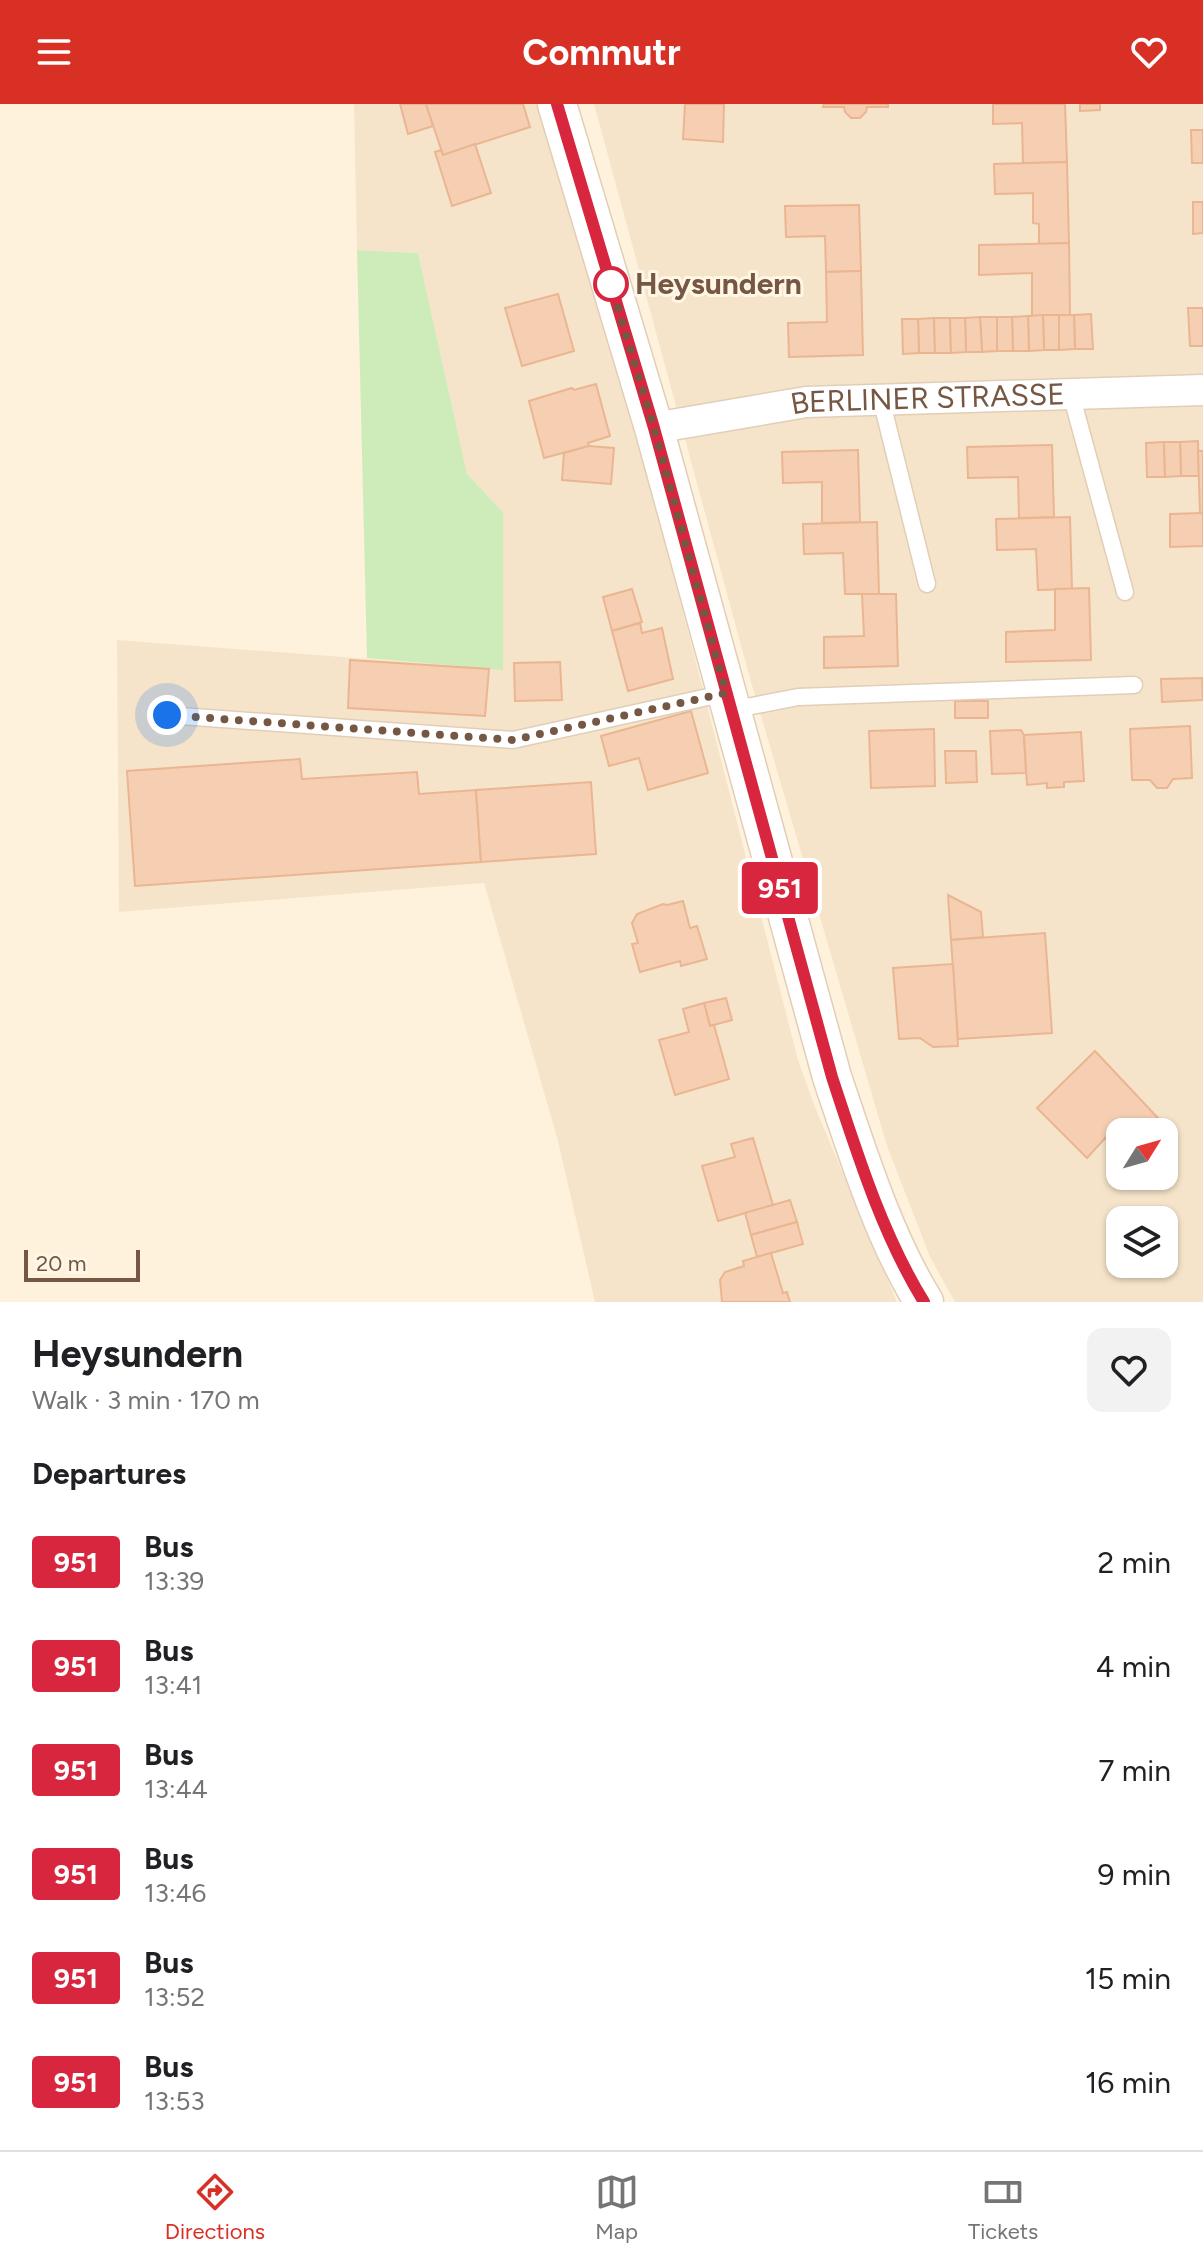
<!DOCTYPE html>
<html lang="en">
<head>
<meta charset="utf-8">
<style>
	body { margin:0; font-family:Figtree,sans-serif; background:#f2f2f2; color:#202124; height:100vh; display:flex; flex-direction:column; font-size:30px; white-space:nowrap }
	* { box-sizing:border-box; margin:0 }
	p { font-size:26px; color:#757577 }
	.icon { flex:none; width:44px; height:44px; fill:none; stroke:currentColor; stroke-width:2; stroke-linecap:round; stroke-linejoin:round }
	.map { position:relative; height:1198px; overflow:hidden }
	.panel { display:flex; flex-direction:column; background:#fff; flex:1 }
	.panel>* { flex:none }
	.badge { padding:0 16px; border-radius:6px; font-size:28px; line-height:52px }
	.needle { width:52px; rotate:53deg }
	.buttons { position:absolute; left:1106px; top:1014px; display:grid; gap:16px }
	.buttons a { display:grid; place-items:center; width:72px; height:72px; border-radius:16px; background:#fff; box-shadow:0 2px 6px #0004; font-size:40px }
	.scale { position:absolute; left:24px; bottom:20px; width:116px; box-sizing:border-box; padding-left:8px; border:4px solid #755743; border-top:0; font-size:22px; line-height:28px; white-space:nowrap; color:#755743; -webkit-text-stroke:6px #fff6e5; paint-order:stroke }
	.you { position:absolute; width:40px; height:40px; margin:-20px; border:6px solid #fff; border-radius:50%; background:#1a73e8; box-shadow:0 0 0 12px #1a73e833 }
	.map>.badge { position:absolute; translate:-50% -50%; box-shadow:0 0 0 4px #fff }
	h2 { padding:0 32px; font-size:30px; line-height:72px }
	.round { display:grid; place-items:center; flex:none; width:84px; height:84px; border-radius:16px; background:#f2f2f2 }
	.head { display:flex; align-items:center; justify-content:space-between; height:136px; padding:0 32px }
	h1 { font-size:38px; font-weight:700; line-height:60px }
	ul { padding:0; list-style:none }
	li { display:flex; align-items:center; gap:24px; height:104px; padding:0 32px }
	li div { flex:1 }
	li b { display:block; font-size:30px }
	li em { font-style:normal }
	li .badge { min-width:88px; font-weight:700; text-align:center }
	header { display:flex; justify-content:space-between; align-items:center; height:104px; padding:0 32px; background:#d93025; color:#fff; font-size:36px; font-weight:700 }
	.menu { display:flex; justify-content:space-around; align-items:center; height:112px; border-top:2px solid #e0e0e0; background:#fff; font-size:22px; color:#757577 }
	.menu a { display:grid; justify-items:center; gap:4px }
	.menu .active { color:#d93025 }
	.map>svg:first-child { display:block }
	.residential { fill:#f6e4ca; fill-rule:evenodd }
	.green { fill:#cdecba }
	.building { fill:#f6cfb2; stroke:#eab691; stroke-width:2 }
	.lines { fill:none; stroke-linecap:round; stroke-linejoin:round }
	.service-casing { stroke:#e2ceb8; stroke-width:19 }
	.minor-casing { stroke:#e2ceb8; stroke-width:33 }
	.tertiary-casing { stroke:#e2ceb8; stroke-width:41 }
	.service { stroke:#fff; stroke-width:16 }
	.minor { stroke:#fff; stroke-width:30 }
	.tertiary { stroke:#fff; stroke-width:38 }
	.line-casing { stroke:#fff; stroke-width:18 }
	.line { stroke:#d7263d; stroke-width:12 }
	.walk { stroke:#755743; stroke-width:8; stroke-dasharray:0 14.4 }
	.stop-dot { fill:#fff; stroke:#d7263d; stroke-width:4 }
	.labels { text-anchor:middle; stroke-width:6; stroke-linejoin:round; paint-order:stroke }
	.stop-label { font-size:30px; font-weight:bold; fill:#755743; stroke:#fff6e5; text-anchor:start }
	.street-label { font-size:30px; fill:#755743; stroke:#fff6e5 }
</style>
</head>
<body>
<header><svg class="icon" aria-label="menu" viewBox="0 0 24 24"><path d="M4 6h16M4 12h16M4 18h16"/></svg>Commutr<svg class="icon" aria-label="heart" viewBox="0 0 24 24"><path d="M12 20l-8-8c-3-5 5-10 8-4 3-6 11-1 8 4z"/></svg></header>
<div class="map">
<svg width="1203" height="1198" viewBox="0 0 1203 1198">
	<rect width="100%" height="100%" fill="#fef2dc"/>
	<g class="residential">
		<path d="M354 0H542L638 332 798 956 815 1003 897 1198H595L558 1037 484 779 119 808 117 536 502 565 503 408 467 370 418 149 357 146Z"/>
		<path d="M594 0H1203V1198H955L930 1153 887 1042 749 571ZM1120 1028H1164V1072H1120ZM1120 1116H1164V1160H1120Z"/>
	</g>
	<path class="green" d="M357 146 418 149 467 370 503 408V566L367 554Z"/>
	<g class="building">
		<path d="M400 0H426L433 22 408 30Z"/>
		<path d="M426 0H523L530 23 443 51Z"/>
		<path d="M685 0H724L723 38 683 35Z"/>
		<path d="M824 0H888V3H867L866 8 860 14H851L845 8 844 3H823Z"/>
		<path d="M993 0H1065L1067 58 1023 59 1022 19 993 20Z"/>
		<path d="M1080 0H1100V6L1080 7Z"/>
		<path d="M1191 26H1203V59H1192Z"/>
		<path d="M475 40 491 89 452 102 435 48 441 46 443 51Z"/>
		<path d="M1067 58 1069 139 1039 140V120L1033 119V89L995 90 994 60Z"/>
		<path d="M1193 98H1203V129L1193 130Z"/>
		<path d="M859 101 861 167 826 168 825 132 786 133 785 102Z"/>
		<path d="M1069 139 1070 211 1032 212V169L979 171V141Z"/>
		<path d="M861 167 863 251 789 253 788 219 827 218 826 168Z"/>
		<path d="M558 190 574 247 522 262 505 204Z"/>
		<path d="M1188 204H1203V242H1190Z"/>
		<path d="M1091 210 1093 245H1075L1074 211Z"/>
		<path d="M1043 211H1059V246H1044Z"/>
		<path d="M1043 211 1044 246 1029 247 1028 212Z"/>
		<path d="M1059 211H1074L1075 245 1059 246Z"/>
		<path d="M1028 212 1029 247H1013L1012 213Z"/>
		<path d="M980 213H997V247L982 248Z"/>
		<path d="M980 213 982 248H966L965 214Z"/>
		<path d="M997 213H1012L1013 247H997Z"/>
		<path d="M934 214 935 249H919L918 215Z"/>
		<path d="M934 214H950L951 249H935Z"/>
		<path d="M950 214H965L966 248 951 249Z"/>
		<path d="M902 215H918L919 249 903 250Z"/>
		<path d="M596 280 610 332 588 339 589 342 544 354 529 297 572 284 574 286Z"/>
		<path d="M1198 337 1199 372H1181L1180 338Z"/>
		<path d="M1164 338 1165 373H1147L1146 339Z"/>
		<path d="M1164 338H1180L1181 372 1165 373Z"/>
		<path d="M1052 341 1054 413 1019 414 1018 373 968 374 967 343Z"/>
		<path d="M589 342 614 344 611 380 562 376 564 349Z"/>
		<path d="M858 346 860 418 822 419V378L783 379 782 348Z"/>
		<path d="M1198 347H1203V409L1200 410Z"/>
		<path d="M1203 409V442L1170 443V410Z"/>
		<path d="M1070 413 1072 485 1038 486 1036 445 997 446 996 415Z"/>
		<path d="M877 418 879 490H845L843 449 804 450 803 420Z"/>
		<path d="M1089 484 1091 556 1006 558V528L1055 526V485Z"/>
		<path d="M632 485 642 518 612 527 603 493Z"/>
		<path d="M862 490H896L898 562 824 564V533L864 532Z"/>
		<path d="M640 519 642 529 662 524 673 575 628 587 612 527Z"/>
		<path d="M350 556 489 565 485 612 348 604Z"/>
		<path d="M560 558 562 596 515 597 514 559Z"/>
		<path d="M1202 574 1203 596 1162 598 1161 575Z"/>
		<rect x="955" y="597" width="33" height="17"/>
		<path d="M691 607 708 669 648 686 639 654 609 662 601 632Z"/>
		<path d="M1190 622 1192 674 1173 675 1167 684H1157L1150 676H1132L1130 625Z"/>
		<path d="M934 625 935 682 871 684 869 627Z"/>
		<path d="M1021 626 1024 631 1026 669 992 670 990 627Z"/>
		<path d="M1081 628 1084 677 1064 678V683L1047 684V679L1027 681 1024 631Z"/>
		<path d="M945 647H976L977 678 946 679Z"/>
		<path d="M300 655 302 675 417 668 419 690 476 686 481 758 135 782 127 667Z"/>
		<path d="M591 678 596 750 481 758 476 686Z"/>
		<path d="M948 791 981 808 983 833 951 836Z"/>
		<path d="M683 797 690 824 697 822 707 855 681 862 680 857 640 868 632 840 638 839 632 819 637 810 663 800 667 801Z"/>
		<path d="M1045 829 1052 929 958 935 951 836Z"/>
		<path d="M953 860 958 942 933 943 920 934 899 935 893 864Z"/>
		<path d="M726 894 732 916 710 922 704 899Z"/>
		<path d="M704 899 710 922 714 921 729 975 675 991 659 936 689 928 683 905Z"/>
		<path d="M1095 947 1172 1029 1164 1037V1028H1120V1043L1108 1031 1087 1054 1037 1004Z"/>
		<path d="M753 1034 773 1101 718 1117 702 1062 735 1053 731 1040Z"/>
		<path d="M790 1096 797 1118 751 1131 745 1109Z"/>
		<path d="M797 1118 803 1140 757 1153 751 1131Z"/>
		<path d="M771 1149 783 1189 787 1188 790 1198H722L720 1176 725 1168 744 1162 743 1157Z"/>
	</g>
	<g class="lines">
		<g class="service-casing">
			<g id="service">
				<path d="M1071 290 1125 488"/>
				<path d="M881 295 927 480"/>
				<path d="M731 606 798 593 1134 581"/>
				<path d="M167 611 513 636 726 589"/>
			</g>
		</g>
		<g class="minor-casing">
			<g id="minor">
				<path id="s1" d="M654 324 806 298 1203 286"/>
			</g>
		</g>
		<g class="tertiary-casing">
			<path id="tertiary" d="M557 0 654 324 832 973C857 1047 883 1132 924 1198"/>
		</g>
		<use href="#service" class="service"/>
		<use href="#minor" class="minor"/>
		<use href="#tertiary" class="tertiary"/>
	</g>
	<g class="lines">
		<g class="line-casing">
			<path id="line" d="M557 0 654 324 832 973C857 1049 882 1130 924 1198"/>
		</g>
		<use href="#line" class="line"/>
		<path class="walk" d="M167 611 513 636 726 589 654 324 610 177 611 180"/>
	</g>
	<circle class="stop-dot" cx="611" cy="180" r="16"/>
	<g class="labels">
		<g class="stop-label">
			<text x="635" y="190">Heysundern</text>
		</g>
		<g class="street-label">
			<text dy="10" stroke="none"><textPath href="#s1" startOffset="276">BERLINER STRASSE</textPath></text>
		</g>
	</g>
</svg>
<div class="buttons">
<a><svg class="needle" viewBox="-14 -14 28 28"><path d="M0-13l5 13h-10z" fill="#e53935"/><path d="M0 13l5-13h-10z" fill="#757577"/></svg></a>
<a><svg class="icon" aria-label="layers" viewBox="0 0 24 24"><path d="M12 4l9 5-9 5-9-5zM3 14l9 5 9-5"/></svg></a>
</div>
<div class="scale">20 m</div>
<div class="you" style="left:167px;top:611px"></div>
<b class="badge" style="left:780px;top:784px;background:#d7263d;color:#fff">951</b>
</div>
<section class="panel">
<div class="head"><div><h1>Heysundern</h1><p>Walk · 3 min · 170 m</p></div><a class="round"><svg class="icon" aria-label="heart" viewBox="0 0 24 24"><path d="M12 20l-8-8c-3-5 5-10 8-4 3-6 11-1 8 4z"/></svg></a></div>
<h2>Departures</h2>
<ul>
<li><span class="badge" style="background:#d7263d;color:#fff">951</span><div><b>Bus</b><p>13:39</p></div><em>2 min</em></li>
<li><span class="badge" style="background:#d7263d;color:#fff">951</span><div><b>Bus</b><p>13:41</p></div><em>4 min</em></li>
<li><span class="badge" style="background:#d7263d;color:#fff">951</span><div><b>Bus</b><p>13:44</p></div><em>7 min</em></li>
<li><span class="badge" style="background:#d7263d;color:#fff">951</span><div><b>Bus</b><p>13:46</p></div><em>9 min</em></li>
<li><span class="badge" style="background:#d7263d;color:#fff">951</span><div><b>Bus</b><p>13:52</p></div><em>15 min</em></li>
<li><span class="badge" style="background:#d7263d;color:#fff">951</span><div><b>Bus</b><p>13:53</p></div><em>16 min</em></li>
</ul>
</section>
<nav class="menu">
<a class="active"><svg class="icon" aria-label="directions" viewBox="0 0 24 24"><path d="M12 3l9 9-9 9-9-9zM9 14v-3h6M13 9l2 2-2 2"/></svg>Directions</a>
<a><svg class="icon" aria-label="map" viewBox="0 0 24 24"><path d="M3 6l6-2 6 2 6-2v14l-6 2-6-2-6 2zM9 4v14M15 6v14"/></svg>Map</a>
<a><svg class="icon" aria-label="tickets" viewBox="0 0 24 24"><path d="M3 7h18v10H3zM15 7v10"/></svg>Tickets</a>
</nav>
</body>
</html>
